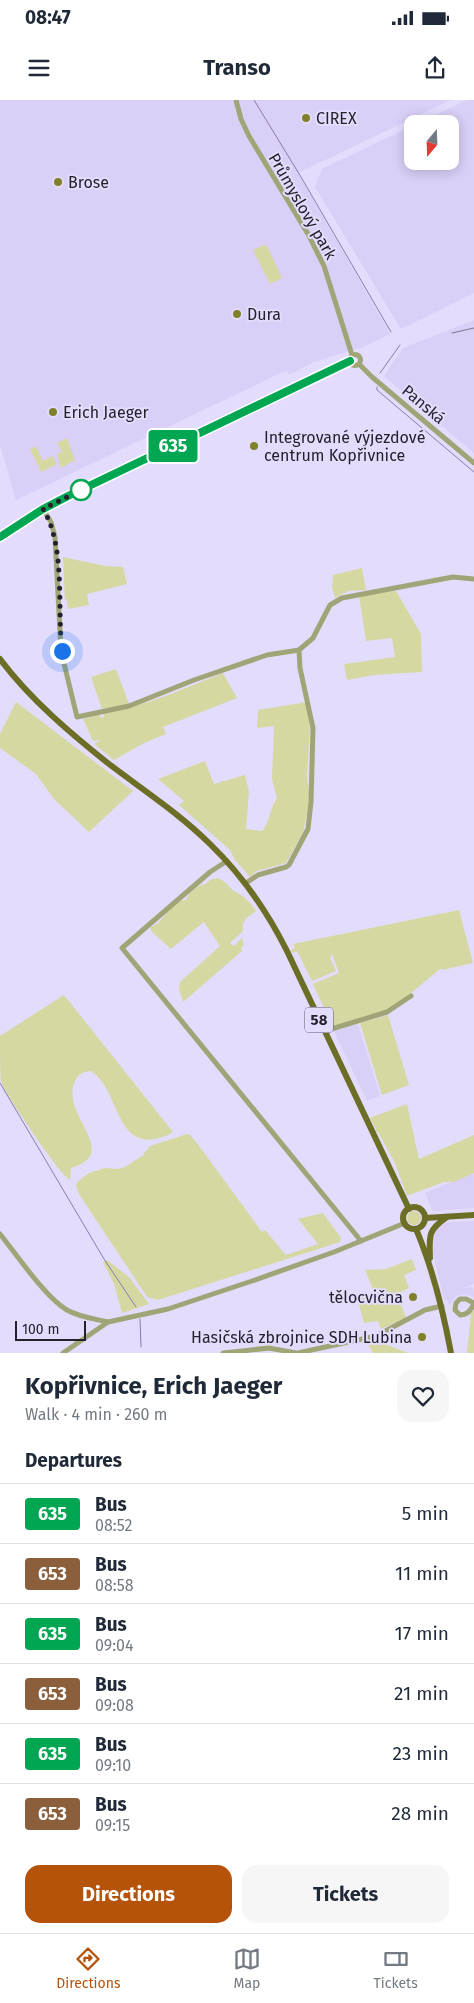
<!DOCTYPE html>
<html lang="en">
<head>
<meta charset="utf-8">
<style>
	body { margin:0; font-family:"Fira Sans",sans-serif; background:#f6f6f7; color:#1f2937; height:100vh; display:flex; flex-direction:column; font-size:19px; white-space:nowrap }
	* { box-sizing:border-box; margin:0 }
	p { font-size:16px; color:#747a83 }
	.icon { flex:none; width:28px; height:28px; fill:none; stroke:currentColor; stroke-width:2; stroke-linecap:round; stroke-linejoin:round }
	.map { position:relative; height:1253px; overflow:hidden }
	.side { display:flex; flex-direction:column; background:#fff; flex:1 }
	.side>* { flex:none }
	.badge { padding:0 10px; border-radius:4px; font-size:18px; line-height:32px }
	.needle { width:32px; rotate:199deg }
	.controls { position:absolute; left:404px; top:15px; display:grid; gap:10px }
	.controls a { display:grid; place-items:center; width:55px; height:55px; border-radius:10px; background:#fff; box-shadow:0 2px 12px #0003; font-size:25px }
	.scale { position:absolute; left:15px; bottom:12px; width:71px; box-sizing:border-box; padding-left:5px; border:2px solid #24212d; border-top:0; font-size:14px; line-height:18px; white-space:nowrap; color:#24212d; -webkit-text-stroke:4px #e4dcfd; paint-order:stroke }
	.you { position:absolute; width:25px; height:25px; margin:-12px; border:4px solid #fff; border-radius:50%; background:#1a73e8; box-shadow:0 0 0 8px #1a73e833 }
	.map>.badge { position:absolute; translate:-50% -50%; box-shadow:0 0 0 2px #fff }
	h2 { padding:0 25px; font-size:19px; line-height:45px }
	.round { display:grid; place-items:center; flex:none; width:52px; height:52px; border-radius:15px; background:#f6f6f7 }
	.overview { display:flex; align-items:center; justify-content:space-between; height:85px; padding:0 25px }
	h1 { font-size:24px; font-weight:700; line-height:38px }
	.cta { display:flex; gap:10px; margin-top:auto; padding:10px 25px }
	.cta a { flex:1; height:58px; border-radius:15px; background:#b45309; color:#fff; font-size:20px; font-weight:700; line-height:58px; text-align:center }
	.cta a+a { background:#f6f6f7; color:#1f2937 }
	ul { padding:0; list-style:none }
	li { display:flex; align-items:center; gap:15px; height:60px; padding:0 25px; border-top:1px solid #e0e1e3 }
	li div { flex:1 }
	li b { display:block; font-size:19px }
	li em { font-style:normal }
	li .badge { min-width:55px; font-weight:700; text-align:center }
	.status { display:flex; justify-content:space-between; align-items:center; height:35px; padding:0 25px; background:#fff; direction:ltr }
	.status svg { height:14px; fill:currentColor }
	header { display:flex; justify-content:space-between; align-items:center; height:65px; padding:0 25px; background:#fff; font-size:22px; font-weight:700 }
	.dock { display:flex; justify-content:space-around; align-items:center; height:70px; border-top:1px solid #e0e1e3; background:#fff; font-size:14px; color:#747a83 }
	.dock a { display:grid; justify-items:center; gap:2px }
	.dock .current { color:#b45309 }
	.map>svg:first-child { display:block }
	.built { fill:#d9cff7 }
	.green { fill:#d5d8a1 }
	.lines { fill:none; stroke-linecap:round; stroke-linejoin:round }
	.stream { stroke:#897baf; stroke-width:1 }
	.minor { stroke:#a1a476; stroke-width:5 }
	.major { stroke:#6c6e25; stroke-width:6 }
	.rail { stroke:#7d788e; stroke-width:1 }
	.line-casing { stroke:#fff; stroke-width:11 }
	.line { stroke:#00a651; stroke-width:8 }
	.walk { stroke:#24212d; stroke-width:5; stroke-dasharray:0 9 }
	.poi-dot { fill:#7f8029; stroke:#e4dcfd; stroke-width:2 }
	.stop-dot { fill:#fff; stroke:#00a651; stroke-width:2.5 }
	.labels { text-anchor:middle; stroke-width:4; stroke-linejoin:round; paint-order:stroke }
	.shield { fill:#e4dcfd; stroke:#5e596b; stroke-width:1 }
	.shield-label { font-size:15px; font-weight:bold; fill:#24212d }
	.poi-label { font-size:16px; fill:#24212d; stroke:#e4dcfd; text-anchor:start }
	.street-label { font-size:16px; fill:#24212d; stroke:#e4dcfd }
</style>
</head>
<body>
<div class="status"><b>08:47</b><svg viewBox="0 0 49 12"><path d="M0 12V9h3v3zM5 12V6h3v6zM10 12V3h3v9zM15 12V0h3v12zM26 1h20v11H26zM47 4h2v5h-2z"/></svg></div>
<header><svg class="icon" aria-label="menu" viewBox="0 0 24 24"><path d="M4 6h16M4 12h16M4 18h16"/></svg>Transo<svg class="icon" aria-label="share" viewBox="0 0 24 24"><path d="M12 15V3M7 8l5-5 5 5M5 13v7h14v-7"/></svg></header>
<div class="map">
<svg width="474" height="1253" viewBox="0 0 474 1253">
	<rect width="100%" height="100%" fill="#e4dcfd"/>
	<g class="built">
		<path d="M0 0H451L298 73 390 234 363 247 314 262 289 275 287 270 16 400 0 345Z"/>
		<path d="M467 0H474V193L401 229 315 87 322 69 412 26V61H450V24H417Z"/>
		<path d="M474 220V353L384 276 403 248Z"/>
		<path d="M358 924 380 996 367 1001 334 931Z"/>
		<path d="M474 1073V1108L433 1111 425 1093Z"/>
		<path d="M474 1121V1184L463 1188 473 1187 474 1197 464 1194 456 1196 449 1205 447 1199 444 1200 432 1150V1132L443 1123Z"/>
	</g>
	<g class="green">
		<path d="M264 145 267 146 282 178 270 184 253 150Z"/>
		<path d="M67 338 75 360 61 368 57 354 62 352 57 343Z"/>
		<path d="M36 346 43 361 52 356 57 364 41 372 30 349Z"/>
		<path d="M63 457 105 466 123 467 127 484 87 494 89 505 68 509 67 499 65 500Z"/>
		<path d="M362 468 366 490 348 491 335 498 332 487 333 475Z"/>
		<path d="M396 491 421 534 422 572 374 575 347 580 344 564 395 557 392 538 366 541 359 495Z"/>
		<path d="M116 569 129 604 102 609 91 577Z"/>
		<path d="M223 573 237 598 163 627 166 634 144 643 114 660 94 644 99 641V640L93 641 83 619 99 614 101 618 104 617 103 613C146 606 183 589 223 573Z"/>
		<path d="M16 602 133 691 89 732 54 699 36 674 0 648V634Z"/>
		<path d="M307 602 310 627 307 677 310 698 303 733 286 763 257 771 250 777 235 760 230 750 179 705 184 701 158 679 205 661 214 684 245 675 249 692 246 729 262 731C271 721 269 709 277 698L272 679 274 626 257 628 258 610Z"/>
		<path d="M217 778C230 783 228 788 236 792 244 796 250 802 256 811 248 817 241 820 243 831L230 843 234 846 242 838 244 845 241 848 242 851 183 902 179 889 180 882 220 846 204 822 171 849 152 832 150 828C152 826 155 825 157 824 166 816 173 800 186 800 188 793 198 784 206 784L210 780Z"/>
		<path d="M459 810 473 863 442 870 441 868 397 905 382 912 327 928 332 925 313 884 339 873 332 854 330 858 336 871 312 881 297 851 292 853 291 850 295 848 293 844Z"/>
		<path d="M64 895 173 1032C168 1036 162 1037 155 1039 115 1047 118 985 90 971 83 972 78 974 75 981 59 1015 123 1053 71 1068L70 1080C59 1074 7 996 1 982 0 972 0 948 0 936Z"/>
		<path d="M388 915 409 985 382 995 360 923Z"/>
		<path d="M407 1004 419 1059 474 1035V1073L454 1082H444L407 1096 395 1063 378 1032H376V1029L370 1018Z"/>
		<path d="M187 1034 190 1035 197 1043 262 1132 265 1130 286 1155 318 1144 298 1119 323 1113 341 1138 340 1142 158 1200 147 1197 79 1094 76 1086 77 1082 89 1073 105 1068 118 1069 125 1067 142 1056 150 1046Z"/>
		<circle cx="414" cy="1118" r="7"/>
		<path d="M412 1159 416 1170 404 1175 409 1188 397 1194 406 1218 381 1229 378 1221 364 1223 357 1197 374 1192 365 1170 386 1169Z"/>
		<path d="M107 1160 129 1177 149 1204 122 1213 114 1184 103 1162Z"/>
		<path d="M474 1210V1253H467L471 1213Z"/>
		<path d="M367 1242 382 1243 408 1253H373Z"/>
	</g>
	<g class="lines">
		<g class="stream">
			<path d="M254 0 301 77 391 232"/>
			<path d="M380 273 400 245"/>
			<path d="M377 287V290L474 372"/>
			<path d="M0 983 104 1159 136 1207"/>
			<path d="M140 1219 141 1247"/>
		</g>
		<g class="minor">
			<path d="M236 0 241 19 249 36 308 134 324 166 352 255"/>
			<circle cx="355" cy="260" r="5.5"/>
			<path d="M359 264 372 277 474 363"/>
			<path d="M43 409 51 422 55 437 61 551 77 617 129 606 194 580 267 555 299 550 313 538 330 505 342 498 453 477 474 479"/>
			<path d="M0 437 43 409 68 396 349 261"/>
			<path d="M227 761 210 772 122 848 361 1141"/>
			<path d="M246 783 258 775 286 767 289 765 308 729 311 702 313 628 300 568 299 550"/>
			<path d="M325 931 387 912 411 896"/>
			<path d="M0 1134C16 1154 46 1198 67 1210 79 1217 95 1219 108 1222"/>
			<path d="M474 1203 466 1199H460L456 1203 455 1210 460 1215C468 1215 471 1210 474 1203"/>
			<path d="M63 1253 108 1222 168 1209 252 1181 334 1152 405 1123"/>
			<path d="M223 1253 269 1248 296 1253"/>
			<path d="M298 1253 376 1236 425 1210 442 1206"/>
		</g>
		<g class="major">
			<path d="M0 559C30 599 70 633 109 664 143 690 180 714 210 744 242 775 267 811 287 851L409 1109"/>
			<circle cx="414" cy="1118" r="11"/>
			<path d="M425 1118 474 1115"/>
			<path d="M416 1129C433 1169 443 1210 451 1253"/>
			<path d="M430 1158C429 1135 428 1130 447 1117"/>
		</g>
		<path class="rail" d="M452 233 474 228"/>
	</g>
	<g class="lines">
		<g class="line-casing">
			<path id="line" d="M0 437 43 409 68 396 350 261"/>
		</g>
		<use href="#line" class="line"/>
		<path class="walk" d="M62 551C57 508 66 446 43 409L81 390"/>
	</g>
	<g class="poi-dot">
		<circle cx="306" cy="18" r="5"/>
		<circle cx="58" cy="82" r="5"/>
		<circle cx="237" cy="214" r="5"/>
		<circle cx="53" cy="312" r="5"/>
		<circle cx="254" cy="346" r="5"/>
		<circle cx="413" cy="1197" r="5"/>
		<circle cx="422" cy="1237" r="5"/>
	</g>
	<circle class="stop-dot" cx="81" cy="390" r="10"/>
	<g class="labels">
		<rect class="shield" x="305" y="907.5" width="28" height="25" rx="4"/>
		<g class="shield-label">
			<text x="319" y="925">58</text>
		</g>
		<g class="poi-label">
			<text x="316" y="24">CIREX</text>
			<text x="68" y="88">Brose</text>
			<text x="247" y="220">Dura</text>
			<text x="63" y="318">Erich Jaeger</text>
			<text x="264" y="343">Integrované výjezdové<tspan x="264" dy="18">centrum Kopřivnice</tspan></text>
			<text x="403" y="1203" text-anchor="end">tělocvična</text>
			<text x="412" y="1243" text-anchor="end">Hasičská zbrojnice SDH Lubina</text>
		</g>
		<g class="street-label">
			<text transform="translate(303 106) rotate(60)" y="6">Průmyslový park</text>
			<text transform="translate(424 304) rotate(40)" y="6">Panská</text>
		</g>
	</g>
</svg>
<div class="controls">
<a><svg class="needle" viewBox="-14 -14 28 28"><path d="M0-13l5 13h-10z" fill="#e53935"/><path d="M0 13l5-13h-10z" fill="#747a83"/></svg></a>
</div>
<div class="scale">100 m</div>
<div class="you" style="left:62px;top:551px"></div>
<b class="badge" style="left:173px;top:346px;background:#00a651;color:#fff">635</b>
</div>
<section class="side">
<div class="overview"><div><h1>Kopřivnice, Erich Jaeger</h1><p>Walk · 4 min · 260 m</p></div><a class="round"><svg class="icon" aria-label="heart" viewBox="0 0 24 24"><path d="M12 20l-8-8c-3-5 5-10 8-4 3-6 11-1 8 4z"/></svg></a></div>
<h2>Departures</h2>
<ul>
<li><span class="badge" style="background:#00a651;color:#fff">635</span><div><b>Bus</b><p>08:52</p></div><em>5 min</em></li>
<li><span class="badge" style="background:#8b5e3c;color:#fff">653</span><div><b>Bus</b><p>08:58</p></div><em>11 min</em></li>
<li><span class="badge" style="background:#00a651;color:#fff">635</span><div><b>Bus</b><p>09:04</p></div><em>17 min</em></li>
<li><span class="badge" style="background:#8b5e3c;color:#fff">653</span><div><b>Bus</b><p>09:08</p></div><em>21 min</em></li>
<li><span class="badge" style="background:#00a651;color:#fff">635</span><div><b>Bus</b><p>09:10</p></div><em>23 min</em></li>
<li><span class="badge" style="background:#8b5e3c;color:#fff">653</span><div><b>Bus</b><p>09:15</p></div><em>28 min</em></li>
</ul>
<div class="cta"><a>Directions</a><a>Tickets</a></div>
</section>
<nav class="dock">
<a class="current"><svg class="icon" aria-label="directions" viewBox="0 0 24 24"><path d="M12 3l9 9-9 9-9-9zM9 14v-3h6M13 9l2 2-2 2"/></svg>Directions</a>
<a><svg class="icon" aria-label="map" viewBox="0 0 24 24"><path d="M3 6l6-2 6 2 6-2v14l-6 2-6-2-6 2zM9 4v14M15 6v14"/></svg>Map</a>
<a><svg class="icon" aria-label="tickets" viewBox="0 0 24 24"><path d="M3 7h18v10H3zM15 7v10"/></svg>Tickets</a>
</nav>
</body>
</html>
